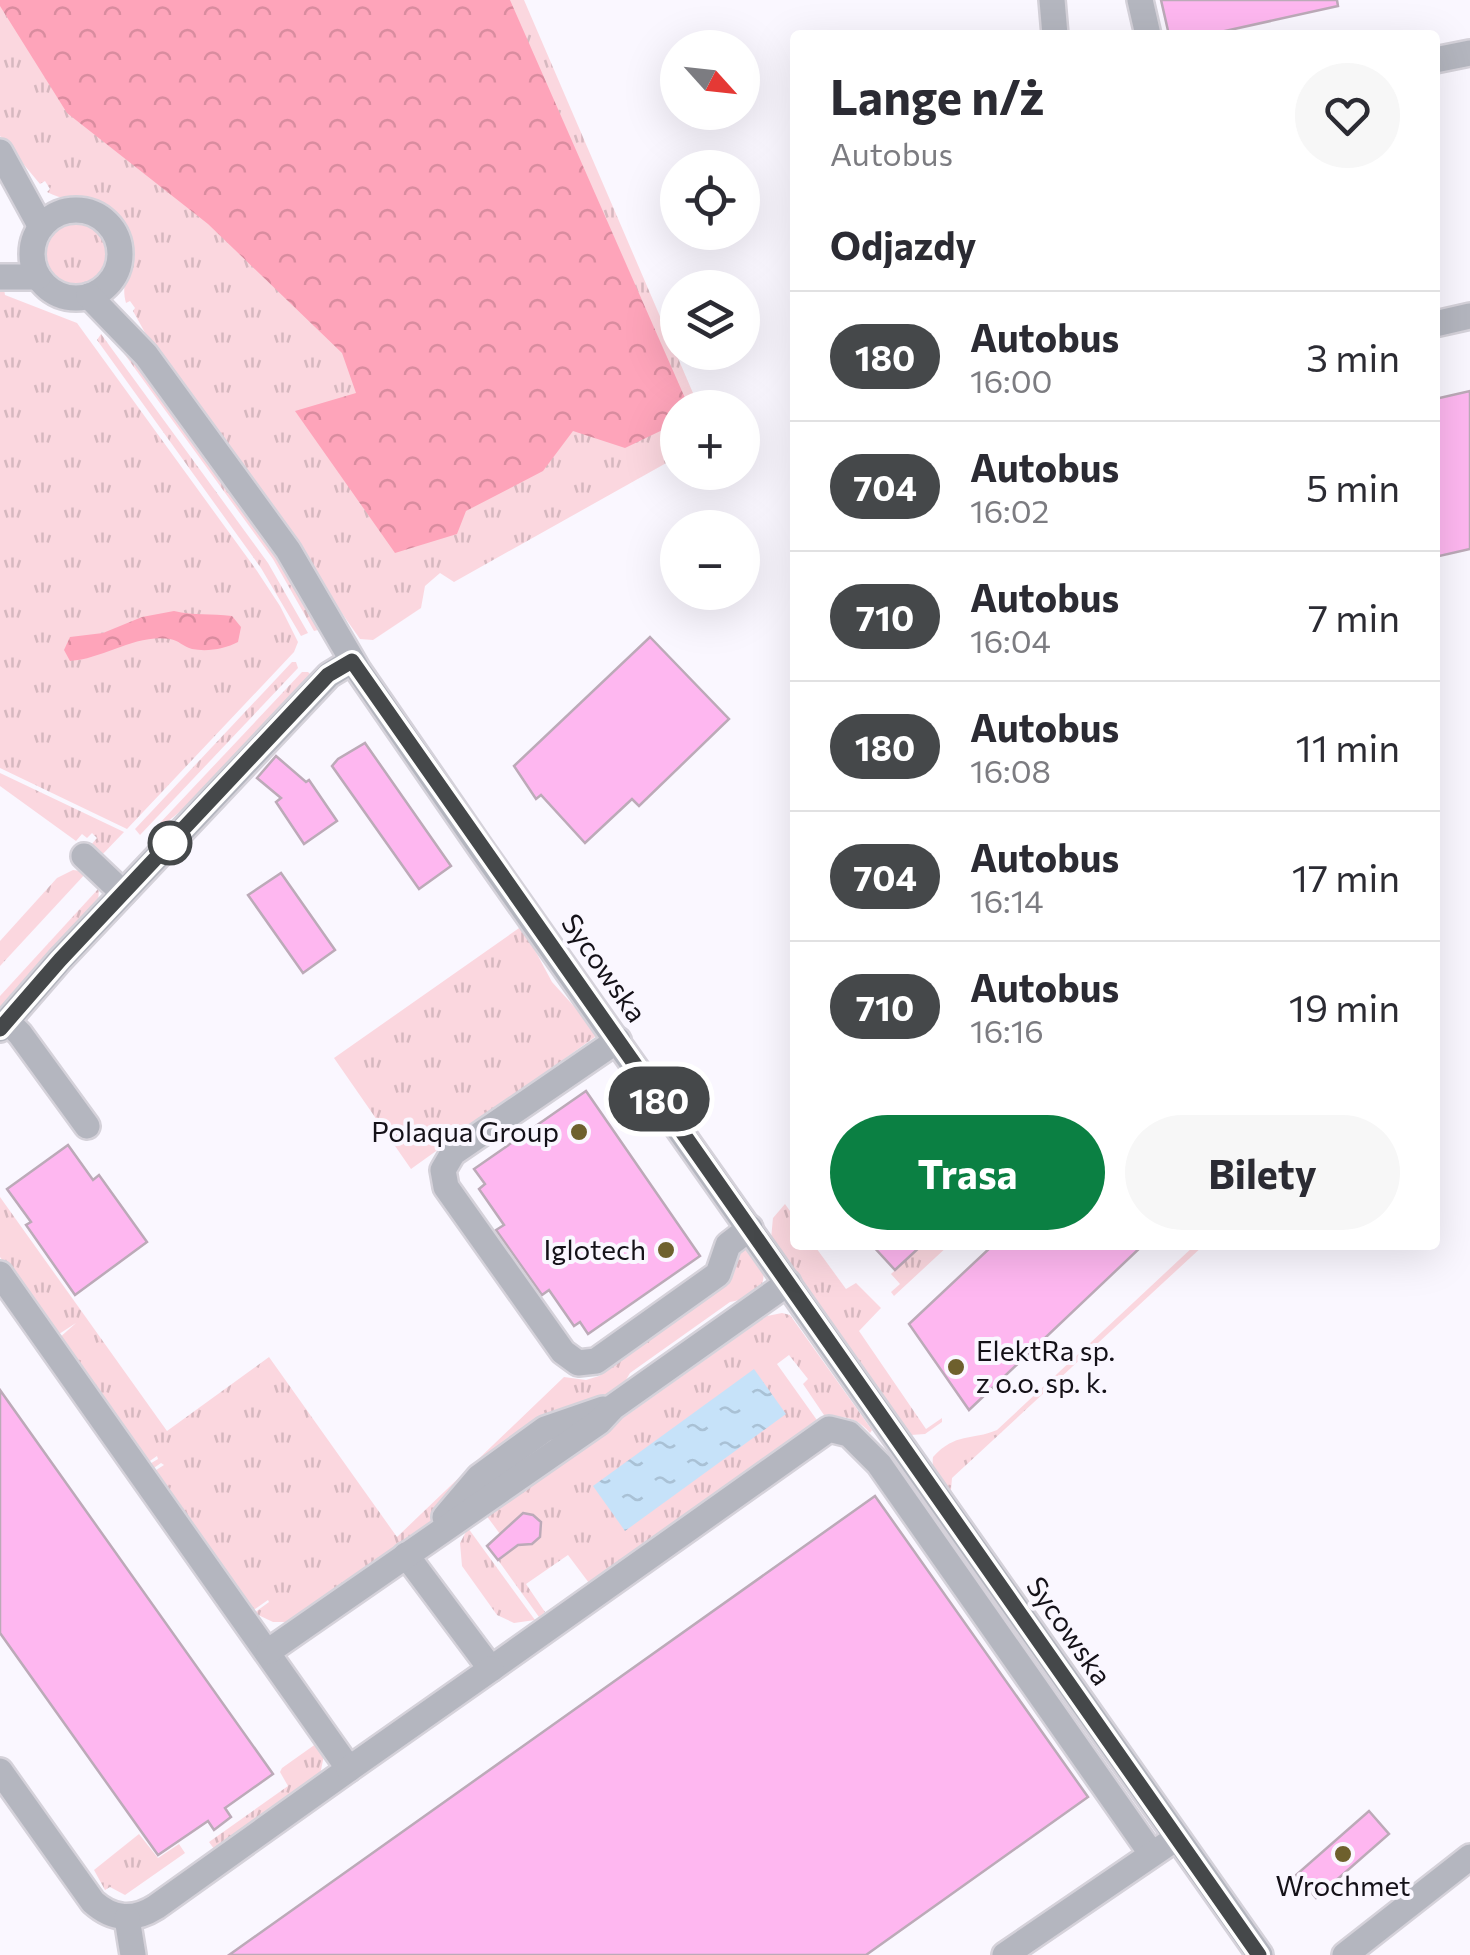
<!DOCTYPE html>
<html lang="pl">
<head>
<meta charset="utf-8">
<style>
	body { margin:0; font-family:Commissioner,sans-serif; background:#f7f7f7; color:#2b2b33; height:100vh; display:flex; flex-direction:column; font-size:38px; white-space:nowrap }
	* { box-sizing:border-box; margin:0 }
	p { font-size:32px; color:#7c7c81 }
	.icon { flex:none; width:55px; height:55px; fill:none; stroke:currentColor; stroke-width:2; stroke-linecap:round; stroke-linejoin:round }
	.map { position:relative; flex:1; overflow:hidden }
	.drawer { position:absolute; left:790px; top:30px; width:650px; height:1220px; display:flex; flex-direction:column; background:#fff; border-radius:10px; box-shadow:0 10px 40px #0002 }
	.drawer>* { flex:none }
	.badge { padding:0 20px; border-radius:32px; font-size:35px; line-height:65px }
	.needle { width:65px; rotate:117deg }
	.tools { position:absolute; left:660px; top:30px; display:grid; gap:20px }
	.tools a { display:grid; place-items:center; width:100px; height:100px; border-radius:50%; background:#fff; box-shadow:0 10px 40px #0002; font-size:50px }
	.map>.badge { position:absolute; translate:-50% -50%; box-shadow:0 0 0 5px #fff }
	h2 { padding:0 40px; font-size:38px; line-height:90px }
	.round { display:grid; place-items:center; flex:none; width:105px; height:105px; border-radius:52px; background:#f7f7f7 }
	.overview { display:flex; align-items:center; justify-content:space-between; height:170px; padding:0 40px }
	h1 { font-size:48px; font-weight:700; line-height:75px }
	.cta { display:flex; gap:20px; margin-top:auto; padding:20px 40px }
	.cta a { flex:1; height:115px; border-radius:60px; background:#0b8043; color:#fff; font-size:40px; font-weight:700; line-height:115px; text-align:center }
	.cta a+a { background:#f7f7f7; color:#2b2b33 }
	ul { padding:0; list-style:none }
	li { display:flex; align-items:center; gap:30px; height:130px; padding:0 40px; border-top:2px solid #e1e1e2 }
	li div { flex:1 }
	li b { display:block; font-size:38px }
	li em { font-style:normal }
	li .badge { min-width:110px; font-weight:700; text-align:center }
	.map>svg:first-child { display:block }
	.grass { fill:url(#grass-tufts) }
	.forest { fill:url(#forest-crowns) }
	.water { fill:url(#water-ripples) }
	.building { fill:#feb7f0; stroke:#bcaab8; stroke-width:2.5 }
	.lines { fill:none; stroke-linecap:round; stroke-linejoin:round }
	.minor-casing { stroke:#d5d2da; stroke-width:30 }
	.minor { stroke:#b4b6bf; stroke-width:25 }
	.line-casing { stroke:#fff; stroke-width:22 }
	.line { stroke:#45484a; stroke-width:15 }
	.stop-dot { fill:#fff; stroke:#45484a; stroke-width:5 }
	.poi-dot { fill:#6e602d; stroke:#faf7ff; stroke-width:4 }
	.labels { text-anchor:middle; stroke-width:8; stroke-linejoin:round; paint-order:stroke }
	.street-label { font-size:28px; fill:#141118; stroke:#faf7ff }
	.poi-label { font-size:28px; fill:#141118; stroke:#faf7ff; text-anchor:end }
</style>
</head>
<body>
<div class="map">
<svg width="1470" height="1955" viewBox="0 0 1470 1955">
	<defs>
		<pattern id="grass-tufts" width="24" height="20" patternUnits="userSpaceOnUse" patternTransform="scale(2.5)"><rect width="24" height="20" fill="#fbd7df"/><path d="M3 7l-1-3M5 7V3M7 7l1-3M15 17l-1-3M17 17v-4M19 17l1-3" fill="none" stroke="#d6b8bf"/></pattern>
		<pattern id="forest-crowns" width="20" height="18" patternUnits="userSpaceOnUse" patternTransform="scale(2.5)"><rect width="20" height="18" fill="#fea4ba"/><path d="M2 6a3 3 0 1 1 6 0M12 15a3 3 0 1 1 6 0" fill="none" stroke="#d98c9f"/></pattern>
		<pattern id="water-ripples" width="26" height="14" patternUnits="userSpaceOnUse" patternTransform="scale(2.5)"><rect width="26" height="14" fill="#c6e2f9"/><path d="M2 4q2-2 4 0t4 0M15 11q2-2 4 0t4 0" fill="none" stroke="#a9c1d5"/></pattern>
	</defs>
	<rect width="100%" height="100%" fill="#faf7ff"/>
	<g class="grass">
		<path d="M0 0H524L699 407 678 408 677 457 454 582 440 573 425 586 421 608 373 640 360 639 148 338 133 311 135 308 130 301 126 303C121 286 128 274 130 257 131 247 127 236 122 228 100 196 76 207 47 192L50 189 45 181 40 184 0 136Z"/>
		<circle cx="77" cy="254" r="32"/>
		<path d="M0 283H3L5 295 77 323 257 571 280 606 298 642 294 652 127 829 0 768Z"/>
		<path d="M111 327 279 554 322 629 314 631 273 559 107 330Z"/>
		<path d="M101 334 268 563 308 633 301 636 261 568 97 340Z"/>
		<path d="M292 662H296L298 668 140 835 135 829Z"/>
		<path d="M302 672H308L313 677 210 787 161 827 158 825Z"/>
		<path d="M0 773 124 832 99 858 90 846 97 838 92 833 87 838 82 834 76 841 0 786Z"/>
		<path d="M73 870 87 872 0 966V941L57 878Z"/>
		<path d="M99 888 98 904 0 1014V996Z"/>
		<path d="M522 926 552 982 599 1034 411 1169 334 1058Z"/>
		<path d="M0 1197 167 1431 269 1357 397 1537 564 1377 586 1380 599 1376 721 1289 720 1283 741 1247H749C774 1275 766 1296 730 1302L630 1373 620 1390 289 1622H273L254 1613 269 1602 268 1600 252 1611 153 1472 164 1465 161 1463 151 1470 148 1465 158 1459 157 1456 147 1463 58 1339 76 1323 56 1336 0 1257Z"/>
		<path d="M785 1204 795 1218V1245H814L846 1289 856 1283 881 1308 859 1331 926 1429 942 1418V1422L925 1434 911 1435 771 1239 773 1218Z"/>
		<path d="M922 1245H949L894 1296 891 1292 900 1284 891 1274Z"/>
		<path d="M1195 1245H1204L952 1478 951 1490 960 1508C948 1493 930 1477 933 1457 956 1432 971 1441 997 1430Z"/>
		<path d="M782 1313 790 1315 872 1430 870 1433C858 1418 844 1415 826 1418L803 1384 808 1379 789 1355 777 1364 819 1423 592 1587 568 1555 526 1584 545 1612 539 1617 498 1560 511 1549 486 1515 767 1316Z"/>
		<path d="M468 1528 535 1620 514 1623 497 1615 462 1566 460 1543Z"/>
		<path d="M320 1741 324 1755 320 1775 217 1853 209 1842 288 1786 280 1772 282 1768Z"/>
		<path d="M139 1834 158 1858 179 1844 185 1853 125 1895 110 1887 105 1890 94 1870Z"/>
	</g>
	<g class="forest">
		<path d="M0 0H510L689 407 678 408 677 423 625 448 573 431 543 471 466 511 457 534 395 553 295 411 356 393 342 353 208 224 67 113 0 6Z"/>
		<path d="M174 611C194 616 211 613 232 616L241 627 238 642C225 649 207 652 192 649 184 647 178 640 170 639 134 634 104 659 70 661L64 650 70 637 103 633 142 617Z"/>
	</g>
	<path class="water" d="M754 1369 786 1414 625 1531 593 1486Z"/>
	<g class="building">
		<path d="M1161 0H1337L1338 6 1207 35H1169Z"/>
		<path d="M1470 391V549L1435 557V399Z"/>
		<path d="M650 637 729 719 639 806 632 799 585 843 541 795 536 799 514 766Z"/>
		<path d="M365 743 451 866 419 889 332 766 338 759Z"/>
		<path d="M276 756 306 782 309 780 337 821 304 844 276 802 281 798 257 778Z"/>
		<path d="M281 873 335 950 303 973 248 895Z"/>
		<path d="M586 1091 700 1256 588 1334 580 1322 574 1326 549 1290 542 1295 496 1230 504 1225 479 1189 485 1184 474 1169Z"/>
		<path d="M68 1145 93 1180 99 1175 147 1242 75 1295 26 1225 31 1222 7 1189Z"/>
		<path d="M872 1245H922L895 1270Z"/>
		<path d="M993 1245H1143L969 1410 909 1324Z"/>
		<path d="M0 1390 273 1774 225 1808 231 1817 214 1830 208 1821 158 1855 0 1633Z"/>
		<path d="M875 1496 1088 1797 866 1955H229Z"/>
		<path d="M523 1513 533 1515 541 1522 540 1537 532 1544 518 1545 498 1560 487 1546Z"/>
		<path d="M1369 1811 1389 1834 1316 1898 1296 1875Z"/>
	</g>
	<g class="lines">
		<g class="minor-casing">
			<g id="minor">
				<path d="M1052 0 1055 35"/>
				<path d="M1140 0 1148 35"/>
				<path d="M1435 60 1470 53"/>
				<path d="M0 152 41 227"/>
				<circle cx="76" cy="254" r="44"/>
				<path d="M0 277H38"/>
				<path d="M89 296 146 355 288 550 358 670 480 847 1260 1955"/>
				<path d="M1435 324 1470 316"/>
				<path d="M84 856 123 893"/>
				<path d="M7 1021 20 1034 87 1126"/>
				<path d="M0 1029 60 960 329 675 352 661"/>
				<path d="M618 1040 453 1153 443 1170 446 1187 563 1352 578 1363 596 1361 718 1274 728 1245 750 1228"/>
				<path d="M0 1274 349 1769 156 1907C134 1921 113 1920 93 1902L0 1771"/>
				<path d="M445 1517 479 1477 545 1429 603 1409"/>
				<path d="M406 1555 491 1669 829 1429 849 1434 879 1464 1151 1853"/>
				<path d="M269 1651 599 1422 613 1407 788 1283"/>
				<path d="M349 1769 491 1669"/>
				<path d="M127 1918 133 1955"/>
				<path d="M1005 1955 1166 1845"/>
				<path d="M1345 1955 1470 1857"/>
			</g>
		</g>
		<use href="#minor" class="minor"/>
	</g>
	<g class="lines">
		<g class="line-casing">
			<path id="line" d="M0 1029 60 960 328 675 352 661 1259 1955"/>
		</g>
		<use href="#line" class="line"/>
	</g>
	<circle class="stop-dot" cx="170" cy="843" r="20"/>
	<g class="poi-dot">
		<circle cx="579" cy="1132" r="10"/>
		<circle cx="666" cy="1250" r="10"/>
		<circle cx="956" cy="1367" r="10"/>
		<circle cx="1343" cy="1854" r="10"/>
	</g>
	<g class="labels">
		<g class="street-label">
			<text transform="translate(604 968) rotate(55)" y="10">Sycowska</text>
			<text transform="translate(1069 1631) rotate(55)" y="10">Sycowska</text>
		</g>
		<g class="poi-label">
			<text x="559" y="1142">Polaqua Group</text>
			<text x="646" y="1260">Iglotech</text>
			<text x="976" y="1361" text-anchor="start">ElektRa sp.<tspan x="976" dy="32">z o.o. sp. k.</tspan></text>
			<text x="1343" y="1896" text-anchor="middle">Wrochmet</text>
		</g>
	</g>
</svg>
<div class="tools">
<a><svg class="needle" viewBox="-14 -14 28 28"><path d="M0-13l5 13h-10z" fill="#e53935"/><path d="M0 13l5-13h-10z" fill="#7c7c81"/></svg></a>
<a><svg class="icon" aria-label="locate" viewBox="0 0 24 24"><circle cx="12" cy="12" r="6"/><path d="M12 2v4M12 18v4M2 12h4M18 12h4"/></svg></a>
<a><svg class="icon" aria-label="layers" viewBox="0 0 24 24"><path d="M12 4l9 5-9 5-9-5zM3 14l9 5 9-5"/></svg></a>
<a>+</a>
<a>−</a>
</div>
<b class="badge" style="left:659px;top:1099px;background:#45484a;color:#fff">180</b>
<section class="drawer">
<div class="overview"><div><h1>Lange n/ż</h1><p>Autobus</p></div><a class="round"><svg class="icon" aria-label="heart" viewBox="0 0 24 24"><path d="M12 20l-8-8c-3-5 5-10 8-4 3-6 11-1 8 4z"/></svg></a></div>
<h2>Odjazdy</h2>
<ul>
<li><span class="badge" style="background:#45484a;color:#fff">180</span><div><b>Autobus</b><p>16:00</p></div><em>3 min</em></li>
<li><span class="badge" style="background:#45484a;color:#fff">704</span><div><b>Autobus</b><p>16:02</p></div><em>5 min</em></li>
<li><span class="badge" style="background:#45484a;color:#fff">710</span><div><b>Autobus</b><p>16:04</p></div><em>7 min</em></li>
<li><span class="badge" style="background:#45484a;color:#fff">180</span><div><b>Autobus</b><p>16:08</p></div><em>11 min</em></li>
<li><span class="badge" style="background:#45484a;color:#fff">704</span><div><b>Autobus</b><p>16:14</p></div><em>17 min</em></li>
<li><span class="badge" style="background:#45484a;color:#fff">710</span><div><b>Autobus</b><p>16:16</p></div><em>19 min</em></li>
</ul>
<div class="cta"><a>Trasa</a><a>Bilety</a></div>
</section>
</div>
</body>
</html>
